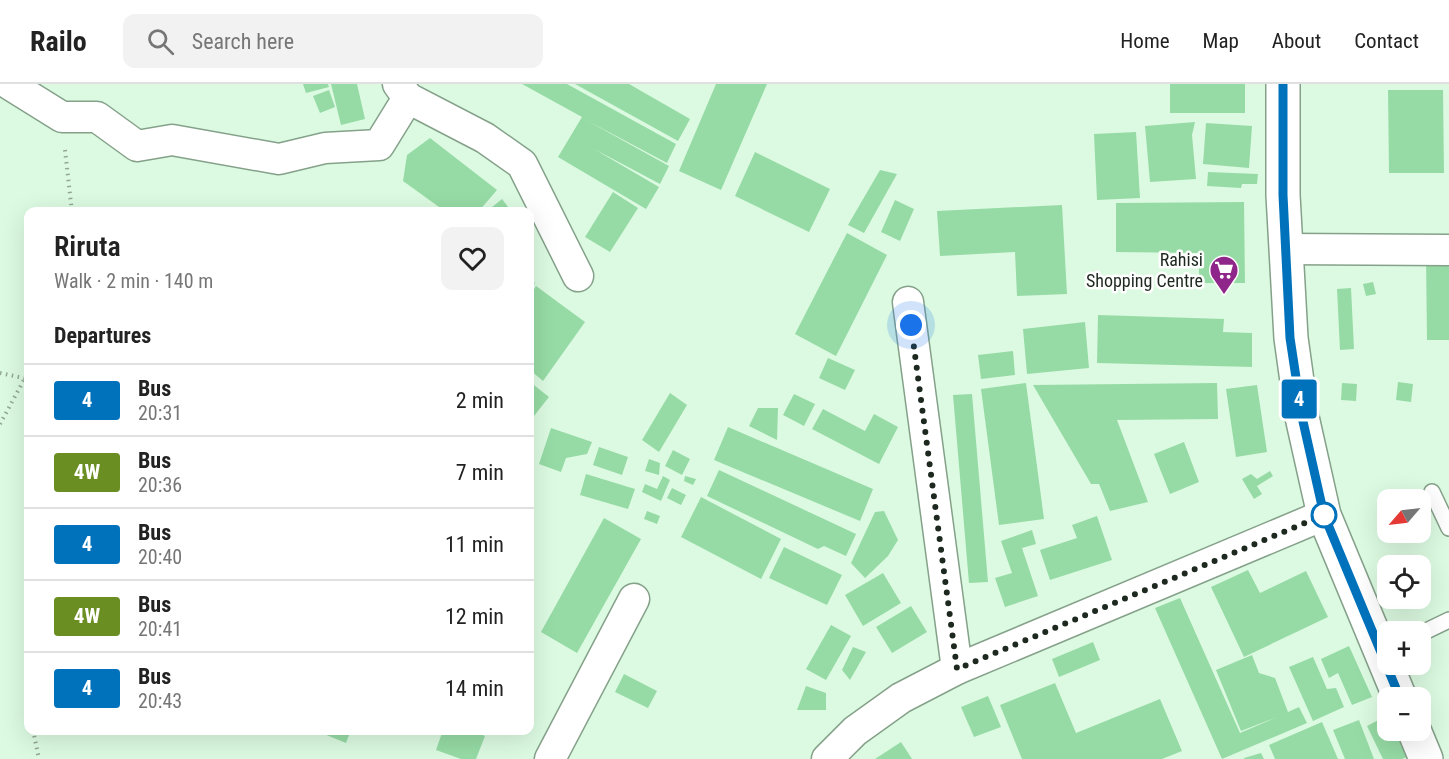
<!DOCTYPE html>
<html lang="en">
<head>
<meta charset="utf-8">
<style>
	body { margin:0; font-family:"Roboto Condensed",sans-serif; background:#f2f2f2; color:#222; height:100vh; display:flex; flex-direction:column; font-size:22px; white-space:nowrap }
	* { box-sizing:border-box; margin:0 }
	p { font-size:20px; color:#767676 }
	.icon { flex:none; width:33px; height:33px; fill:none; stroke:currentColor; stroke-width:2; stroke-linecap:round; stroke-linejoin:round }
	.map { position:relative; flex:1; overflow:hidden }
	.panel { position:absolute; left:24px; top:123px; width:510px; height:528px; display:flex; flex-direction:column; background:#fff; border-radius:12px; box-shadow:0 6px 24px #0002 }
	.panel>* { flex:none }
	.badge { padding:0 12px; border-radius:4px; font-size:21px; line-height:39px }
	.needle { width:39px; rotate:242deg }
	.controls { position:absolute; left:1377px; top:405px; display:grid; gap:12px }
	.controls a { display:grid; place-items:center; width:54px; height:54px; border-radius:12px; background:#fff; box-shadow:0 6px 24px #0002; font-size:30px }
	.you { position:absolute; width:30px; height:30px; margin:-15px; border:4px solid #fff; border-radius:50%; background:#1a73e8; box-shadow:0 0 0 9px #1a73e833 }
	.map>.badge { position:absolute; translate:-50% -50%; box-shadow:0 0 0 3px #fff }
	h2 { padding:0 30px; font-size:22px; line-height:54px }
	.round { display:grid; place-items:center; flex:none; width:63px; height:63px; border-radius:12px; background:#f2f2f2 }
	.headline { display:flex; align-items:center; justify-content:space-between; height:102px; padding:0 30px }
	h1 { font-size:28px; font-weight:600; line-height:45px }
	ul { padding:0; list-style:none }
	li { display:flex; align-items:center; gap:18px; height:72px; padding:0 30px; border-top:2px solid #e0e0e0 }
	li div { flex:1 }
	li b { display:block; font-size:22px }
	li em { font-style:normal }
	li .badge { min-width:66px; font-weight:700; text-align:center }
	header { display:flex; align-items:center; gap:36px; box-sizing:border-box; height:84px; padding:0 30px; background:#fff; border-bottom:2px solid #e0e0e0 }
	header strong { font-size:28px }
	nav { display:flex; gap:33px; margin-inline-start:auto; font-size:21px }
	.search { width:420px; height:54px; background:#f2f2f2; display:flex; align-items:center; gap:15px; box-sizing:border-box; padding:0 21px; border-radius:12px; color:#767676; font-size:22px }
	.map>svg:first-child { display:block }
	.building { fill:#96dba5 }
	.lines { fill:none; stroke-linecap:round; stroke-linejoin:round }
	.service-casing { stroke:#85a18a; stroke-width:18 }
	.minor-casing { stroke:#85a18a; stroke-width:33 }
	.secondary-casing { stroke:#85a18a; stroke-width:36 }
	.path { stroke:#92a895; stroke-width:4; stroke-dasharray:1.5 4.5; stroke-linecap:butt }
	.service { stroke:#fff; stroke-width:15 }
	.minor { stroke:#fff; stroke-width:30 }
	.secondary { stroke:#fff; stroke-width:33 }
	.line-casing { stroke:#fff; stroke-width:14 }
	.line { stroke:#0072bc; stroke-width:9 }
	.walk { stroke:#1d281f; stroke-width:6; stroke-dasharray:0 10.8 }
	.stop-dot { fill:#fff; stroke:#0072bc; stroke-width:3 }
	.labels { text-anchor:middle; stroke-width:5; stroke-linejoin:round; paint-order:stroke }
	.poi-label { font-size:18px; fill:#1d281f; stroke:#fefefe; text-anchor:end }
</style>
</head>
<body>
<header>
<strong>Railo</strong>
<div class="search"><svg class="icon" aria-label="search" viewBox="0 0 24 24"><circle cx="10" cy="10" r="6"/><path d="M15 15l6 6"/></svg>Search here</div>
<nav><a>Home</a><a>Map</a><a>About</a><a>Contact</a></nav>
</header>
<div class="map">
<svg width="1449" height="675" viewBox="0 0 1449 675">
	<rect width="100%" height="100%" fill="#dcfae1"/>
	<g class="building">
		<path d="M303 0H328L329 3 306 9Z"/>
		<path d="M331 0H357L365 35 341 41Z"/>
		<path d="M522 0H567L676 60 667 79 586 36 669 82 660 100 594 65 659 103 646 125 558 73 582 33Z"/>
		<path d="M575 0H629L690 35 678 57Z"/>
		<path d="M716 0H767L721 106 679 87Z"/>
		<rect x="1170" y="0" width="75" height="29"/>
		<path d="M329 6 335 23 320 29 313 12Z"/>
		<path d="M1388 6H1443L1444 89H1389Z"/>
		<path d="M1195 38 1192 51 1196 95 1150 98 1145 42Z"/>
		<path d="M1206 39 1252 42 1249 84 1203 80Z"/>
		<path d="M1136 48 1140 114 1097 116 1094 50Z"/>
		<path d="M430 54 497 106 478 128H446L403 97 407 71Z"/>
		<path d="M755 68 830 105 809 148 735 112Z"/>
		<path d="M880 86 897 90 864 149 848 141Z"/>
		<path d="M1208 88 1258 90 1257 100H1242L1241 104 1207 102Z"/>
		<path d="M613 108 638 124 610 168 585 153Z"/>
		<path d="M502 115 512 128H486Z"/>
		<path d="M895 116 914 125 900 157 881 148Z"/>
		<path d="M1244 118 1245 199H1199V169L1116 168V119Z"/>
		<path d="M1062 121 1067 210 1017 212 1015 168 940 172 937 127Z"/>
		<path d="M847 149 887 171 836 272 795 250Z"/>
		<path d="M1426 172H1449V256H1427Z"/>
		<path d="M530 194 535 199 530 207Z"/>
		<path d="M1373 198 1376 210 1366 212 1363 200Z"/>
		<path d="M536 202 585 238 543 297 530 286V212Z"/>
		<path d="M1351 204 1354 265 1340 266 1337 205Z"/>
		<path d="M1098 231 1224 235 1223 248 1252 249V283L1097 279Z"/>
		<path d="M1085 238 1089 284 1027 290 1023 245Z"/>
		<path d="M1013 267 1015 291 981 295 978 271Z"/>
		<path d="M828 274 855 286 845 306 819 294Z"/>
		<path d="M530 298 549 313 530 337Z"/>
		<path d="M1398 298 1413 300 1411 318 1396 316Z"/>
		<path d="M1026 299 1044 435 999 441 981 305Z"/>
		<path d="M1217 299 1218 335 1117 336 1148 418 1110 427 1099 400H1091L1033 301Z"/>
		<path d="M1342 299 1357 300 1356 317 1341 316Z"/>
		<path d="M1257 301 1267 368 1236 373 1226 305Z"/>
		<path d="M670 309 687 321 659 368 642 356Z"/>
		<path d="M794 310 815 320 804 342 783 331Z"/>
		<path d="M972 310 988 498 969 499 953 311Z"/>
		<path d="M758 324H778L777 356 749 342Z"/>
		<path d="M823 325 865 347 874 330 898 343 879 380 812 345Z"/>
		<path d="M728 343 873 405 860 437 714 376Z"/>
		<path d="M551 344 592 358 587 370 566 374 561 388 539 380Z"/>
		<path d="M1184 358 1199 398 1170 410 1154 370Z"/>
		<path d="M599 363 628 373 622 391 593 381Z"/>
		<path d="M673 366 690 375 682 391 665 382Z"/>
		<path d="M649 375 660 379 659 391 645 387Z"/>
		<path d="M719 386 856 450 846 472 824 462 818 465 707 412Z"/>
		<path d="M1270 387 1273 392 1257 402 1262 410 1254 415 1242 395 1251 390 1257 395Z"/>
		<path d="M586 390 635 405 628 425 580 411Z"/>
		<path d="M663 392 670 396 661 417 642 408 645 400 657 405Z"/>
		<path d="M685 392 696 395 693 401 684 397Z"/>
		<path d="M672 404 686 411 681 421 667 414Z"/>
		<path d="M701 413 781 455 761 495 681 453Z"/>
		<path d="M647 427 660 432 657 440 644 435Z"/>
		<path d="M884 427 898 456 888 472 865 494 851 479 875 428Z"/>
		<path d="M1097 432 1112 476 1050 496 1040 466 1077 454 1072 441Z"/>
		<path d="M604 434 641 455 577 569 541 548Z"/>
		<path d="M1032 446 1036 460 1022 464 1038 512 1005 523 995 494 1012 489 1001 457Z"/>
		<path d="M784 463 842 491 827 521 769 494Z"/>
		<path d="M1248 486 1260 509 1306 487 1328 533 1244 573 1211 503Z"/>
		<path d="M883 489 901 519 863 542 845 511Z"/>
		<path d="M1180 514 1240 649 1277 633 1241 647 1216 586 1252 571 1259 589 1275 594 1288 628 1299 623 1307 639 1222 675 1155 524Z"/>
		<path d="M911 522 927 548 892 569 876 543Z"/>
		<path d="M831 541 851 552 826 596 806 585Z"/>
		<path d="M1093 558 1100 576 1059 593 1052 575Z"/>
		<path d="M1349 562 1372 613 1352 621 1338 589 1329 594 1321 575Z"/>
		<path d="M853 563 866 568 850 596 842 586Z"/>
		<path d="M1313 573 1327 605 1336 604 1344 623 1313 637 1289 583Z"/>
		<path d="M624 590 657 607 648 624 615 608Z"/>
		<path d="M1055 599 1076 649 1160 615 1182 667 1162 675H1022L1000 621Z"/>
		<path d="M806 602 826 609V626H797Z"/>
		<path d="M988 612 1001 643 974 653 961 623Z"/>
		<path d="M1388 631V646H1394L1407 673 1402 675H1383L1367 642Z"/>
		<path d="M1359 636 1374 675H1345L1333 646Z"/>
		<path d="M1322 638 1338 675H1275L1269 661Z"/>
		<path d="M314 646H351L346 659Z"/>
		<path d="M443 646H471L485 652 476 675H461L436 666Z"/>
		<path d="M901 658 912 675H875Z"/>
		<path d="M1261 669 1264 675H1244V674Z"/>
	</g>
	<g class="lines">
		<g class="service-casing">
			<g id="service">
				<path d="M1432 408 1449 444"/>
				<path d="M1420 550 1449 536"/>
			</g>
		</g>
		<g class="minor-casing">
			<g id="minor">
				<path d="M9 0 62 33H97L137 62 172 56 279 75 325 64 379 61 408 14"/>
				<path d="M398 0 408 14 485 54 522 80 578 192"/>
				<path d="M1286 165 1449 166"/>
				<path d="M908 218 957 585"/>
				<path d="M550 675 634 515"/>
				<path d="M827 675 855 647 901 614 957 585 1324 431"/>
			</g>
		</g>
		<g class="secondary-casing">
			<g id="secondary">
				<path d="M1283 0V111L1291 254 1302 333 1324 431 1400 614"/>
				<path d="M1414 646 1426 675"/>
			</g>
		</g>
		<g class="path">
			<path d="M65 66 72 128"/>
			<path d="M0 289 28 295"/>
			<path d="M0 340 25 294"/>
			<path d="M28 619V627"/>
			<path d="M33 646 39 675"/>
		</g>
		<use href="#service" class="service"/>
		<use href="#minor" class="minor"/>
		<use href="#secondary" class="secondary"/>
	</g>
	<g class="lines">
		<g class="line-casing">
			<path id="line" d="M1283 0V111L1290 254 1302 333 1324 431 1400 614"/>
		</g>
		<use href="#line" class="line"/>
		<path class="walk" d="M911 241 957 585 1324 431"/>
	</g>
	<defs>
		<g id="supermarket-pin" transform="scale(1.5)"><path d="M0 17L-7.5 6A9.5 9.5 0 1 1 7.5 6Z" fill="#8f268a" stroke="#fefefe"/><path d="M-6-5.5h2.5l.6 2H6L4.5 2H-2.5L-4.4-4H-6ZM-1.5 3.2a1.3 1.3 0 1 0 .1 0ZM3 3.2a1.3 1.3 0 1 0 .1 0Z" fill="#fff"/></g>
	</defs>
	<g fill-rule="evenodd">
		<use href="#supermarket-pin" x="1224" y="186"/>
	</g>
	<circle class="stop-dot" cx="1324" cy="431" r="12"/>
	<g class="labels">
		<g class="poi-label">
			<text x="1203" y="182">Rahisi<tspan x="1203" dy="21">Shopping Centre</tspan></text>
		</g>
	</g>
</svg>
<div class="controls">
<a><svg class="needle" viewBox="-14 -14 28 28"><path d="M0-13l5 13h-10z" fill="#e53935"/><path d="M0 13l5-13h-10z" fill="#767676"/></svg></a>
<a><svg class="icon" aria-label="locate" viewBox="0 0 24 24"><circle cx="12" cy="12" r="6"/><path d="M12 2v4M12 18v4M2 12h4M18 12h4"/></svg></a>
<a>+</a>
<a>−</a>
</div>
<div class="you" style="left:911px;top:241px"></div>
<b class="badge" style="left:1299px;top:315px;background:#0072bc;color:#fff">4</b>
<section class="panel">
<div class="headline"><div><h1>Riruta</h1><p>Walk · 2 min · 140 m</p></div><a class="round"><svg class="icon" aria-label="heart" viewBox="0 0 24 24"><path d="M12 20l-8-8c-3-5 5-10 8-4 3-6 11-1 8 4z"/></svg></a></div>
<h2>Departures</h2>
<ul>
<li><span class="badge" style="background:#0072bc;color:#fff">4</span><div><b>Bus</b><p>20:31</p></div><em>2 min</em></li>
<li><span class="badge" style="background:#6b8e23;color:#fff">4W</span><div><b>Bus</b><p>20:36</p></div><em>7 min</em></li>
<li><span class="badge" style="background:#0072bc;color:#fff">4</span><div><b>Bus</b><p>20:40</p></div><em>11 min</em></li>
<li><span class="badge" style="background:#6b8e23;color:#fff">4W</span><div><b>Bus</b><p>20:41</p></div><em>12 min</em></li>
<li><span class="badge" style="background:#0072bc;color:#fff">4</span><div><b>Bus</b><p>20:43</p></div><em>14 min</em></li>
</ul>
</section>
</div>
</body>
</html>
